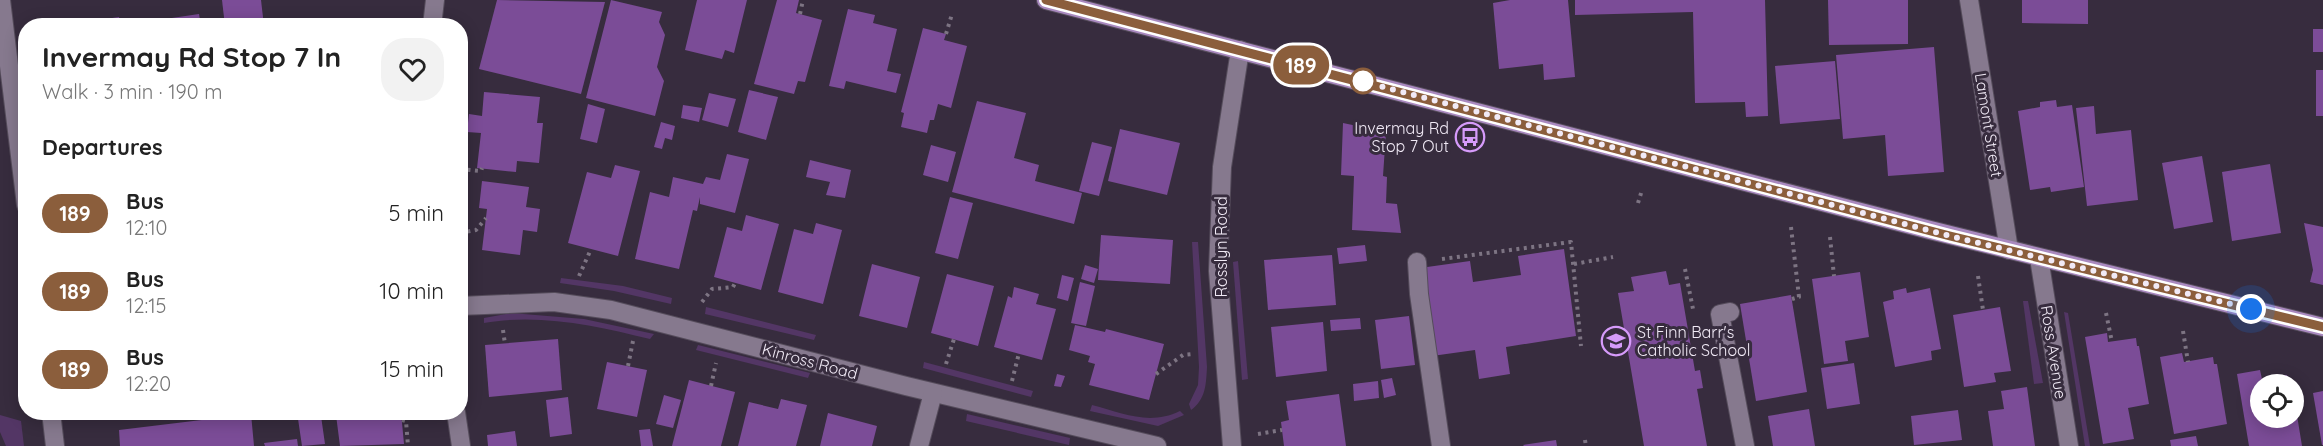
<!DOCTYPE html>
<html lang="en">
<head>
<meta charset="utf-8">
<style>
	body { margin:0; font-family:Quicksand,sans-serif; background:#f2f2f2; color:#222; height:100vh; display:flex; flex-direction:column; font-size:22px; white-space:nowrap }
	* { box-sizing:border-box; margin:0 }
	p { font-size:20px; color:#767676 }
	.icon { flex:none; width:33px; height:33px; fill:none; stroke:currentColor; stroke-width:2; stroke-linecap:round; stroke-linejoin:round }
	.map { position:relative; flex:1; overflow:hidden }
	.sheet { position:absolute; left:18px; top:18px; width:450px; height:402px; display:flex; flex-direction:column; background:#fff; border-radius:24px; box-shadow:0 3px 15px #0003 }
	.sheet>* { flex:none }
	.badge { padding:0 12px; border-radius:20px; font-size:21px; line-height:39px }
	.fabs { position:absolute; left:2250px; top:374px; display:grid; gap:12px }
	.fabs a { display:grid; place-items:center; width:54px; height:54px; border-radius:50%; background:#fff; box-shadow:0 3px 15px #0003; font-size:30px }
	.you { position:absolute; width:30px; height:30px; margin:-15px; border:4px solid #fff; border-radius:50%; background:#1a73e8; box-shadow:0 0 0 9px #1a73e833 }
	.map>.badge { position:absolute; translate:-50% -50%; box-shadow:0 0 0 3px #fff }
	h2 { padding:0 24px; font-size:22px; line-height:54px }
	.round { display:grid; place-items:center; flex:none; width:63px; height:63px; border-radius:24px; background:#f2f2f2 }
	.summary { display:flex; align-items:center; justify-content:space-between; height:102px; padding:0 24px }
	h1 { font-size:28px; font-weight:700; line-height:45px }
	ul { padding:0; list-style:none }
	li { display:flex; align-items:center; gap:18px; height:78px; padding:0 24px }
	li div { flex:1 }
	li b { display:block; font-size:22px }
	li em { font-style:normal }
	li .badge { min-width:66px; font-weight:700; text-align:center }
	.map>svg:first-child { display:block }
	.green { fill:#533665 }
	.building { fill:#7b4c97 }
	.lines { fill:none; stroke-linecap:round; stroke-linejoin:round }
	.minor-casing { stroke:#554c5b; stroke-width:20 }
	.major-casing { stroke:#554c5b; stroke-width:20 }
	.path { stroke:#7d7483; stroke-width:4; stroke-dasharray:3 4.5; stroke-linecap:butt }
	.minor { stroke:#86798e; stroke-width:18 }
	.major { stroke:#a989bf; stroke-width:18 }
	.line-casing { stroke:#fff; stroke-width:14 }
	.line { stroke:#8b5e3c; stroke-width:9 }
	.walk { stroke:#f1eaf6; stroke-width:6; stroke-dasharray:0 10.8 }
	.stop-dot { fill:#fff; stroke:#8b5e3c; stroke-width:3 }
	.labels { text-anchor:middle; stroke-width:6; stroke-linejoin:round; paint-order:stroke }
	.street-label { font-size:16px; fill:#f1eaf6; stroke:#372c3e }
	.poi-label { font-size:16px; fill:#f1eaf6; stroke:#372c3e; text-anchor:end }
</style>
</head>
<body>
<div class="map">
<svg width="2323" height="446" viewBox="0 0 2323 446">
	<rect width="100%" height="100%" fill="#372c3e"/>
	<g class="green">
		<path d="M1192 242H1198L1207 367C1206 384 1206 399 1191 410L1189 404 1198 385 1199 367Z"/>
		<path d="M1238 261 1248 379 1242 380 1233 262Z"/>
		<path d="M561 278 623 286 672 298 671 304 614 291 560 283Z"/>
		<path d="M2023 301H2028L2043 383 2034 384Z"/>
		<path d="M706 307 816 335 814 340 705 314Z"/>
		<path d="M2064 312 2068 313 2090 446H2085Z"/>
		<path d="M511 313 584 319 654 334 650 339C597 326 539 313 484 323V318Z"/>
		<path d="M698 345 810 373 808 378 696 350Z"/>
		<path d="M924 362 1033 391 1031 397 923 368Z"/>
		<path d="M1092 405C1123 413 1149 426 1180 411L1184 415 1158 426 1090 411Z"/>
		<path d="M967 414 1070 438 1069 445 966 421Z"/>
		<path d="M0 415 21 421 24 446H6L0 432Z"/>
	</g>
	<g class="building">
		<path d="M222 0H261L264 26H225Z"/>
		<path d="M497 0 605 2 581 94 479 69Z"/>
		<path d="M611 0 662 12 659 22 665 35 657 67 664 81 655 116 586 98Z"/>
		<path d="M697 0H747L734 53 725 50 722 59 685 50Z"/>
		<path d="M777 0H799L796 13 822 20 805 82 798 81 794 94 754 84Z"/>
		<path d="M1510 0H1568L1575 77 1544 80 1543 64 1499 69 1493 3Z"/>
		<path d="M1575 0H1765L1768 116 1746 117 1745 102 1695 103 1693 12 1575 15Z"/>
		<path d="M1828 0H1908V44L1829 45Z"/>
		<path d="M2022 0H2088V24L2022 23Z"/>
		<path d="M848 9 875 15 873 23 897 29 887 71 901 74 896 93 846 81 844 89 829 86Z"/>
		<path d="M199 14 201 26H166L165 19Z"/>
		<path d="M119 17 120 26H79L78 23Z"/>
		<path d="M923 28 946 34 944 40 967 46 951 108 938 104 934 120H930L927 133 901 127 904 113 901 112Z"/>
		<rect x="2313" y="29" width="10" height="23"/>
		<path d="M1934 47 1944 172 1888 176 1885 135 1843 139 1836 55Z"/>
		<path d="M1835 61 1840 119 1780 124 1775 66Z"/>
		<rect x="2316" y="70" width="7" height="46"/>
		<path d="M749 90 778 97 766 140 738 132Z"/>
		<path d="M484 92 540 97 537 123H543L539 163 517 161 516 172 477 168 481 133 467 132 469 114 482 116Z"/>
		<path d="M709 93 736 99 728 127 702 120Z"/>
		<path d="M2056 100 2057 107 2072 105 2084 187 2051 192 2050 187 2030 190 2018 111 2040 107V102Z"/>
		<path d="M977 101 1026 113 1014 158 1039 165 1035 181 1082 193 1074 224 952 192Z"/>
		<path d="M588 104 605 109 597 143 580 139Z"/>
		<path d="M683 105 702 108 699 122 681 118Z"/>
		<path d="M2094 106 2096 134 2131 130 2138 200 2087 206 2076 108Z"/>
		<path d="M661 122 675 126 672 140 665 138 662 149 654 147Z"/>
		<path d="M1343 123 1386 132 1383 176 1387 177 1386 203 1397 204 1401 233 1352 230 1354 176 1341 175Z"/>
		<path d="M1120 129 1180 143 1167 195 1108 181Z"/>
		<path d="M1092 142 1112 147 1099 196 1079 191Z"/>
		<path d="M931 145 956 152 948 182 923 175Z"/>
		<path d="M727 154 749 159 735 213 700 204V197L697 211 693 210 679 269 635 259 650 192 669 197 673 177 703 184 706 177 720 180Z"/>
		<path d="M2202 156 2213 222 2174 229 2162 163Z"/>
		<path d="M810 160 851 170 845 198 826 195 830 182 806 177Z"/>
		<path d="M2270 164 2281 233 2232 241 2222 172Z"/>
		<path d="M615 165 640 171 618 256 568 243 587 172 611 178Z"/>
		<path d="M482 181 529 187 526 207 540 209 537 232 523 230 520 255 482 250 487 209 479 208Z"/>
		<path d="M950 197 973 203 958 259 935 253Z"/>
		<path d="M746 215 779 224 761 290 714 277 727 227 742 231Z"/>
		<path d="M816 223 842 230 823 304 778 292 794 229 813 234Z"/>
		<path d="M2304 223 2323 227V285L2310 282 2313 270Z"/>
		<path d="M1101 235 1173 240 1170 284 1098 280Z"/>
		<path d="M1365 245 1367 261 1339 264 1337 248Z"/>
		<path d="M1564 249 1576 336 1506 347 1510 374 1479 379 1475 350 1432 356 1420 268 1470 261 1473 282 1521 275 1518 256Z"/>
		<path d="M1332 255 1336 305 1268 310 1264 260Z"/>
		<path d="M872 264 920 277 907 328 859 316Z"/>
		<path d="M1085 265 1098 269 1094 283 1081 279Z"/>
		<path d="M1666 271 1669 285 1680 283 1695 371 1700 370 1703 388 1697 389 1707 446H1644L1618 293 1634 291 1631 277Z"/>
		<path d="M1860 272 1869 337 1845 341 1848 361 1824 364 1812 279Z"/>
		<path d="M947 274 994 286 978 346 931 333Z"/>
		<path d="M1062 275 1074 278 1068 301 1057 298Z"/>
		<path d="M1080 282 1095 286 1086 326 1071 323Z"/>
		<path d="M1014 287 1039 294 1036 304 1056 309 1042 360 994 347 1008 296 1012 298Z"/>
		<path d="M1906 288 1907 293 1930 288 1941 349 1931 351 1932 360 1895 367 1883 302 1894 299 1893 291Z"/>
		<path d="M1791 295 1807 392 1756 401 1740 304Z"/>
		<path d="M2000 307 2011 371 1994 373 1996 382 1964 387 1953 315Z"/>
		<path d="M1409 316 1415 365 1381 369 1375 320Z"/>
		<path d="M1360 318 1361 329 1331 331 1330 320Z"/>
		<path d="M1323 322 1327 371 1276 377 1271 327Z"/>
		<path d="M1075 325 1105 332 1106 329 1164 344 1149 400 1089 385 1095 364 1088 362 1090 356 1069 350Z"/>
		<path d="M2107 333 2108 342 2136 338 2137 346H2139L2149 404 2128 408 2134 439 2103 444 2085 337Z"/>
		<path d="M558 339 562 390 489 397 485 345Z"/>
		<path d="M2182 353 2184 362 2213 357 2214 364H2217L2227 424 2174 434 2160 357Z"/>
		<path d="M607 362 647 370 637 417 597 409Z"/>
		<path d="M1854 363 1860 404 1827 409 1821 368Z"/>
		<path d="M2260 370 2262 379 2287 375 2289 384H2260V417H2294L2295 403 2302 446H2249L2237 374Z"/>
		<path d="M1057 374 1065 376 1061 387 1054 386Z"/>
		<path d="M1392 378 1396 395 1384 398 1381 380Z"/>
		<path d="M689 380 735 392 721 446H672Z"/>
		<path d="M1378 381 1379 398 1354 401 1353 384Z"/>
		<path d="M2027 387 2035 446H1993L1988 411 2004 409 2001 391Z"/>
		<path d="M2323 391V445H2322L2313 393Z"/>
		<path d="M1339 394 1346 446H1284L1281 422 1289 420 1286 401Z"/>
		<path d="M664 395 681 400 673 428 656 424Z"/>
		<path d="M568 397 572 434 550 437 546 400Z"/>
		<path d="M781 399 807 405 796 446H738L749 402 778 409Z"/>
		<path d="M1809 409 1815 446H1773L1768 416Z"/>
		<path d="M1958 410 1962 440 1914 445 1911 416Z"/>
		<path d="M297 412H401L404 444 340 446 336 415 321 416 325 444 302 446Z"/>
		<path d="M828 413 877 426 872 446H820Z"/>
		<path d="M251 414 254 446H120L119 430Z"/>
		<path d="M650 429 653 446H641L639 430Z"/>
		<path d="M515 431 517 446H488L487 435Z"/>
		<path d="M2196 436 2198 446H2171L2170 440Z"/>
		<path d="M297 439 298 446H265L264 443Z"/>
		<path d="M1556 440 1557 446H1524L1523 445Z"/>
	</g>
	<g class="lines">
		<g class="minor-casing">
			<g id="minor">
				<path d="M1 0 26 205"/>
				<path d="M1969 0 2009 250"/>
				<path d="M432 26 435 0"/>
				<path d="M2039 258 2069 446"/>
				<path d="M1417 262 1419 294 1441 446"/>
				<path d="M460 306 554 302 611 310 906 386 1157 446"/>
				<path d="M1730 312 1720 314 1745 446"/>
				<path d="M51 412 55 446"/>
				<path d="M456 412 461 446"/>
				<path d="M919 446 933 393"/>
				<path d="M1232 446 1218 271 1222 167 1240 50"/>
			</g>
		</g>
		<g class="major-casing">
			<path id="major" d="M1046 0 1930 230 2323 327"/>
		</g>
		<g class="path">
			<path d="M800 14 803 0"/>
			<path d="M392 26 395 19"/>
			<path d="M946 34 952 14"/>
			<path d="M460 124H468"/>
			<path d="M460 169 481 171 482 168"/>
			<path d="M1638 203 1642 190"/>
			<path d="M1791 227 1799 297 1792 299"/>
			<path d="M460 233 476 230 486 218"/>
			<path d="M1830 237 1834 276"/>
			<path d="M1442 259 1571 242 1581 346"/>
			<path d="M1574 264 1613 257"/>
			<path d="M1685 269 1693 309"/>
			<path d="M579 276 591 249"/>
			<path d="M1978 276 1983 310"/>
			<path d="M702 302 712 289 733 287 735 283"/>
			<path d="M2106 313 2112 342"/>
			<path d="M503 330 505 344"/>
			<path d="M2183 331 2188 362"/>
			<path d="M946 364 954 339"/>
			<path d="M628 366 633 341"/>
			<path d="M1156 374 1183 355 1194 354"/>
			<path d="M1012 381 1019 353"/>
			<path d="M711 386 716 363"/>
			<path d="M402 420 406 421 408 446"/>
			<path d="M1258 434 1282 430"/>
			<path d="M1585 440 1586 446"/>
		</g>
		<use href="#minor" class="minor"/>
		<use href="#major" class="major"/>
	</g>
	<g class="lines">
		<g class="line-casing">
			<path id="line" d="M1046 0 1950 236 2323 327"/>
		</g>
		<use href="#line" class="line"/>
		<path class="walk" d="M1363 81 1357 80 1950 236 2251 309"/>
	</g>
	<defs>
		<g id="bus-ring" transform="scale(1.5)"><circle r="9.5" fill="#372c3e" stroke="#d69bfa" stroke-width="1.5"/><path d="M-5-6H5V4H4V6H2V4H-2V6H-4V4H-5ZM-3.5-4V0h7V-4ZM-3.5 1.2v1.5H-2V1.2ZM2 1.2v1.5H3.5V1.2Z" fill="#d69bfa"/></g>
		<g id="school-ring" transform="scale(1.5)"><circle r="9.5" fill="#372c3e" stroke="#d69bfa" stroke-width="1.5"/><path d="M0-5L7-2L0 1L-7-2ZM-4 1L0 2.5L4 1V4Q0 6-4 4Z" fill="#d69bfa"/></g>
	</defs>
	<g fill-rule="evenodd">
		<use href="#bus-ring" x="1470" y="137"/>
		<use href="#school-ring" x="1616" y="341"/>
	</g>
	<circle class="stop-dot" cx="1363" cy="81" r="12"/>
	<g class="labels">
		<g class="street-label">
			<text transform="translate(1989 125) rotate(81)" y="6">Lamont Street</text>
			<text transform="translate(1221 247) rotate(-90)" y="6">Rosslyn Road</text>
			<text transform="translate(2054 352) rotate(81)" y="6">Ross Avenue</text>
			<text transform="translate(810 361) rotate(15)" y="6">Kinross Road</text>
		</g>
		<g class="poi-label">
			<text x="1449" y="134">Invermay Rd<tspan x="1449" dy="18">Stop 7 Out</tspan></text>
			<text x="1637" y="338" text-anchor="start">St Finn Barr's<tspan x="1637" dy="18">Catholic School</tspan></text>
		</g>
	</g>
</svg>
<div class="fabs">
<a><svg class="icon" aria-label="locate" viewBox="0 0 24 24"><circle cx="12" cy="12" r="6"/><path d="M12 2v4M12 18v4M2 12h4M18 12h4"/></svg></a>
</div>
<div class="you" style="left:2251px;top:309px"></div>
<b class="badge" style="left:1301px;top:65px;background:#8b5e3c;color:#fff">189</b>
<section class="sheet">
<div class="summary"><div><h1>Invermay Rd Stop 7 In</h1><p>Walk · 3 min · 190 m</p></div><a class="round"><svg class="icon" aria-label="heart" viewBox="0 0 24 24"><path d="M12 20l-8-8c-3-5 5-10 8-4 3-6 11-1 8 4z"/></svg></a></div>
<h2>Departures</h2>
<ul>
<li><span class="badge" style="background:#8b5e3c;color:#fff">189</span><div><b>Bus</b><p>12:10</p></div><em>5 min</em></li>
<li><span class="badge" style="background:#8b5e3c;color:#fff">189</span><div><b>Bus</b><p>12:15</p></div><em>10 min</em></li>
<li><span class="badge" style="background:#8b5e3c;color:#fff">189</span><div><b>Bus</b><p>12:20</p></div><em>15 min</em></li>
</ul>
</section>
</div>
</body>
</html>
